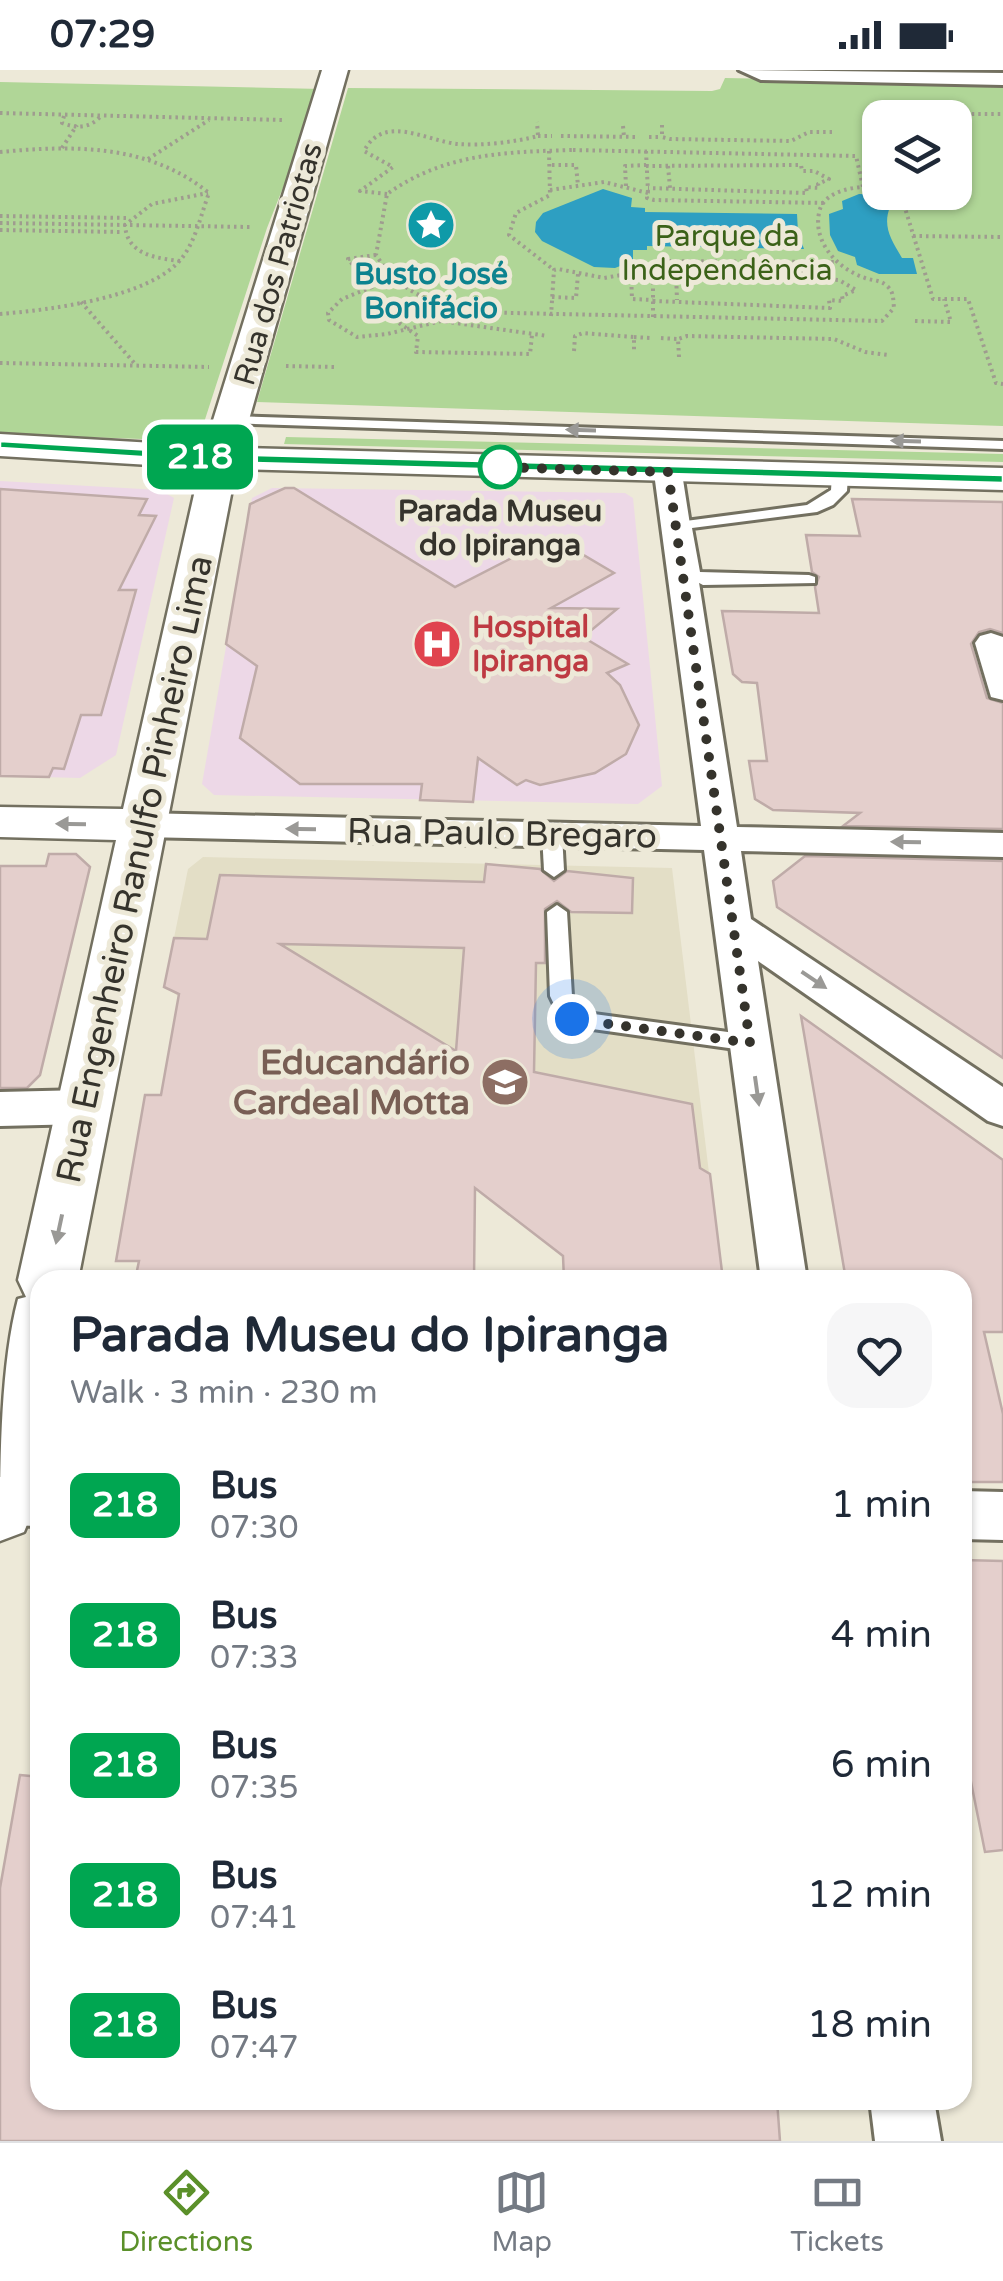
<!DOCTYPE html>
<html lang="en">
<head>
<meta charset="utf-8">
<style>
	body { margin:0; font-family:"Varela Round",sans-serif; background:#f6f6f7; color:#1f2937; height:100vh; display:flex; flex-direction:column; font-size:38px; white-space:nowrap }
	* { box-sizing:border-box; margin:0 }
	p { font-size:32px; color:#747a83 }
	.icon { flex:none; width:55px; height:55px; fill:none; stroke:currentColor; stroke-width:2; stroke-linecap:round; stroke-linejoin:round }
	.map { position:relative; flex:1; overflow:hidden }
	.drawer { position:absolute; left:30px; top:1200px; width:942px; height:840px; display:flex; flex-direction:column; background:#fff; border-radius:30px; box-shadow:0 2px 8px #0004 }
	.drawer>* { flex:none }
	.badge { padding:0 20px; border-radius:15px; font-size:35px; line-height:65px }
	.fabs { position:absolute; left:862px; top:30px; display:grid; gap:20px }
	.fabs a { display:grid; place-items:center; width:110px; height:110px; border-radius:20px; background:#fff; box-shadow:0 2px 8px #0004; font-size:50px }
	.you { position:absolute; width:50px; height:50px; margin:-25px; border:8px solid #fff; border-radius:50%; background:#1a73e8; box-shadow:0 0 0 15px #1a73e833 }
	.map>.badge { position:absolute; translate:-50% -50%; box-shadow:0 0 0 5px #fff }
	.round { display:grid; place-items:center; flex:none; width:105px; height:105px; border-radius:30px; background:#f6f6f7 }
	.headline { display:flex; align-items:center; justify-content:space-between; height:170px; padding:0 40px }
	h1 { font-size:48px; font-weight:700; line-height:75px }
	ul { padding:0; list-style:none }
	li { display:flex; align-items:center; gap:30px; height:130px; padding:0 40px }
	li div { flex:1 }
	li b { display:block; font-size:38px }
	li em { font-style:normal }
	li .badge { min-width:110px; font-weight:700; text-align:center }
	.status { display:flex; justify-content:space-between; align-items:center; height:70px; padding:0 50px; background:#fff; direction:ltr }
	.status svg { height:28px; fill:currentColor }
	.menu { display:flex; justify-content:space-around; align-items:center; height:140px; border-top:2px solid #e0e1e3; background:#fff; font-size:28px; color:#747a83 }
	.menu a { display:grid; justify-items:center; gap:5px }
	.menu .current { color:#5b902a }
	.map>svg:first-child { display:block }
	.built { fill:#e3dec6 }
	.medical { fill:#edd8e7 }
	.green { fill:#b0d697; fill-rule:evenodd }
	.water { fill:#2e9fc2 }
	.building { fill:#e4cfcc; stroke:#bfaba8; stroke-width:2.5; fill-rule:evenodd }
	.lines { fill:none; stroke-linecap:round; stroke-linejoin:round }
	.lane-casing { stroke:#737060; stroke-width:6 }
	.street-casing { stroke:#737060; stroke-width:6 }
	.secondary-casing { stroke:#737060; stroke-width:5 }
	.path { stroke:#9f9c8f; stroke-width:4; stroke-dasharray:2.5 4; stroke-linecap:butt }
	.lane { fill:#fff; fill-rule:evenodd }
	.street { fill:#fff; fill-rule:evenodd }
	.secondary { fill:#fff; fill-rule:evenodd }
	.oneway { fill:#9a9996 }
	.line { fill:#00a651; stroke:#fff; stroke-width:2.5 }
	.walk { stroke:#35332c; stroke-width:10; stroke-dasharray:0 18 }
	.stop-dot { fill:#fff; stroke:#00a651; stroke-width:5 }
	.labels { text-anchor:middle; stroke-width:10; stroke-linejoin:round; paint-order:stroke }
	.far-park-label { font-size:30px; fill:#3b6218; stroke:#ede9d8 }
	.far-street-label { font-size:30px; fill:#35332c; stroke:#ede9d8 }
	.far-culture-label { font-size:30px; font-weight:bold; fill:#0d838f; stroke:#ede9d8 }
	.far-stop-label { font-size:30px; font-weight:bold; fill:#35332c; stroke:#ede9d8 }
	.far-health-label { font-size:30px; font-weight:bold; fill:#be3a42; stroke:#ede9d8; text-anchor:start }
	.street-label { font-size:35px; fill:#35332c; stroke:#ede9d8 }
	.education-label { font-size:35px; font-weight:bold; fill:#785e54; stroke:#ede9d8; text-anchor:end }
</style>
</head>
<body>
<div class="status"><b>07:29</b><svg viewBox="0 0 49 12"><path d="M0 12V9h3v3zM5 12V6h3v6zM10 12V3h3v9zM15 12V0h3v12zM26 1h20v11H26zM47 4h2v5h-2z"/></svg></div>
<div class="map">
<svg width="1003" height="2071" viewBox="0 0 1003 2071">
	<rect width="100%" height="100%" fill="#ede9d8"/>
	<path class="built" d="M203 787 672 798 722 1210H594L460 1106 164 917 188 799Z"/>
	<g class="medical">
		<path d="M0 411 160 420 174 428 116 685 80 708 0 706Z"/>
		<path d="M272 418 625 423 633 428 662 716 638 734 214 725 202 714 252 428Z"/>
	</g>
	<g class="green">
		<path d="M725 8 1003 13V356L257 332 348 18 712 21 720 19ZM880 48H955V122H880Z"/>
		<path d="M0 12 322 19 267 158 198 371 0 364Z"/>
		<path d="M286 367 1003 384V392L284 374Z"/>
	</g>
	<g class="water">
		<path d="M603 119 632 128 631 137 645 138V142L797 144 798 162 804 179 647 176V180H633V191L615 198 594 197 542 171 535 162 536 152 543 143Z"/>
		<path d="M859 124 892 125 895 137H890C882 157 892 171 902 188H913L917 204H879L857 195 855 187 838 181 830 165 829 144 843 139 842 131Z"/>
	</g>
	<g class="building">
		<path d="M285 418H294L455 517 553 467 614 503 551 538 617 539 583 567 628 594 607 603 620 615 639 655 626 684 595 703 540 715 526 710 517 715 478 688 473 732 420 730 422 714H300L240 668 257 596 226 574 247 453 250 434Z"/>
		<path d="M0 419 147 429 139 445 156 446 119 520H136L101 645H81L64 699 53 698 49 707 0 706Z"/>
		<path d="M852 429 1003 432V563L990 559 979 562 971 574 987 628 1003 633V759L843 756 860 743 773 740 755 729 749 691H767L757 613 742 612 733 604 722 541 819 543 815 517 819 507 812 502 806 465 860 466Z"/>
		<path d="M49 784H76L90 797 40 1005 27 1018H0V796H46Z"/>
		<path d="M805 786 1003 791V988L777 837 773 811Z"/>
		<path d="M486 794 540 799 554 811 567 801 633 808 632 843 571 842 557 831 545 839V893H536L534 1002 692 1034 700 1098 710 1104 723 1210H564L563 1186 475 1118 474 1210H135L139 1191H116L145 1025H161L179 924 164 917 174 868 207 869 220 805 484 812ZM280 874 464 878 456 981Z"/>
		<path d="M801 946 1003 1090V1262H984L1003 1344V1412H962V1210H846Z"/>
		<path d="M962 1490 1003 1491V1780L985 1782 962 1667Z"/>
		<path d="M20 1705 40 1707V2030H777L780 2071H0V1818Z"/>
	</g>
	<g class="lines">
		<g class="lane-casing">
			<g id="lane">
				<path d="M232 346 1003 371V379L227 353 225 350Z"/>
				<path d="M840 401 848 406 847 421 833 435 817 442 692 458 700 502 809 505 815 507V513L703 515 684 505 678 452 807 435 831 420 832 406Z"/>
				<path d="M552 758 562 764 564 800 554 807 544 800 542 764Z"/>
				<path d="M557 835 567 842 572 926 579 942 750 965 758 967 761 973 758 979 750 981 564 955 550 926 547 842Z"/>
			</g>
		</g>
		<g class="street-casing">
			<g id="street">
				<path d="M739 0 1003 3V15L761 10Z"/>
				<path d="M668 394 678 397 682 403 737 757 1003 763V787L741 781 751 849 1003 1017V1056L988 1051 758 891 807 1210H761L704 780 143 767 130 763 125 755 130 747 143 743 701 756 654 403 658 397Z"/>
				<path d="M991 563 1003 567V630L991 627 975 573 980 566Z"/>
				<path d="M84 1020 99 1025 105 1037 99 1049 84 1054 0 1056V1022Z"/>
				<path d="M0 1407 40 1408V1456L0 1455Z"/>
				<path d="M962 1421 1003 1422V1470L962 1469Z"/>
				<path d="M870 2030H934L941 2071H875Z"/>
			</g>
		</g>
		<g class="secondary-casing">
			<path id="secondary" d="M322 0H348L241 378 1003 398V420L236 399 78 1210H40C40 1284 53 1395 24 1462L0 1471C0 1397 0 1297 18 1229L26 1227 18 1210 116 770 0 767V737L123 739 200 398 0 386V364L205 376Z"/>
		</g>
		<g class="path">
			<path d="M954 37 967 44H1003"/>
			<path d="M0 43 284 50"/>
			<path d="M64 46 62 53C77 59 90 58 101 46"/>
			<path d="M662 55V67L670 69 791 71 809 62H832"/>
			<path d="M623 56 624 67"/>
			<path d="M538 66H552"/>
			<path d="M561 66 639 67"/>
			<path d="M649 67H662"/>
			<path d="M62 78 77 55"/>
			<path d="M573 80 856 86 863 117C846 118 822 124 819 143 813 173 838 199 865 208 874 211 881 210 887 216 894 222 893 229 894 238L882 251 467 242C427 231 399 221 376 185L387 124C445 83 505 82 573 80Z"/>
			<path d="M549 81 550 125 516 143 509 165 554 200"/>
			<path d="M646 81 648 122"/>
			<path d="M0 82C74 75 149 74 209 123"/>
			<path d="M870 84 880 85"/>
			<path d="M148 89 209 50"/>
			<path d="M552 95H576L578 116"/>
			<path d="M646 96 801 95 802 101H814L829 109 818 114 819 118 806 117 807 123 648 118"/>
			<path d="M668 96 670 118"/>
			<path d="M626 116 625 96 646 95"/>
			<path d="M550 120 604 112 648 123 647 128 654 130 825 133"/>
			<path d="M900 122 933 229H968L996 313 1003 314"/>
			<path d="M387 124 360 121 393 97 364 81C384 43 426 71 458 74 482 76 515 72 538 66L537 52"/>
			<path d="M0 146 128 148"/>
			<path d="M0 153 250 157"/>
			<path d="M0 160 123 162"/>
			<path d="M913 166 1003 167"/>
			<path d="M376 185 348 189 372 217 342 229 328 243 329 250 357 267 387 264 441 251 548 266"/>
			<path d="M180 191C156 188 127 185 125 155L152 134 208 123"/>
			<path d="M653 199V248"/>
			<path d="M652 203H824L825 209 839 210 856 220 842 226 843 231 829 230 830 238 653 231"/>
			<path d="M676 203 677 230"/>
			<path d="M631 204 632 229 653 230"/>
			<path d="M552 227 576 228 578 204"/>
			<path d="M81 232 136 295"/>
			<path d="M0 244C48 240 151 228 182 188 196 170 201 144 209 123"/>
			<path d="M551 246 554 200 558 199 604 208 650 200 653 191 835 192"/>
			<path d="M915 251 951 252 944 229"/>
			<path d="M399 253 418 266 416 282 530 284 532 265"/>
			<path d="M634 267 651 268"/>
			<path d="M661 268 678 269"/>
			<path d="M574 281 575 266 583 263 634 267V283"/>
			<path d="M679 287 678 269 687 266 834 269 865 282 888 285"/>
			<path d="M0 293 209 297"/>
			<path d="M286 296 334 297"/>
		</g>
		<use href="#lane" class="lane"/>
		<use href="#street" class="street"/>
		<use href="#secondary" class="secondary"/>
	</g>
	<defs><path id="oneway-solid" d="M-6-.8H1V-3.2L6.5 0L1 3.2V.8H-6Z" transform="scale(2.5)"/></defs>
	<g class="oneway">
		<use href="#oneway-solid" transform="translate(581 360) rotate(-178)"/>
		<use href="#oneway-solid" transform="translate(906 371) rotate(-178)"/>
		<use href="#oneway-solid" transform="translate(71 754) rotate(-179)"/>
		<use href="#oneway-solid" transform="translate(301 759) rotate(-179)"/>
		<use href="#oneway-solid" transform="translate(906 772) rotate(-179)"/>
		<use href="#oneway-solid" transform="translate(814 910) rotate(34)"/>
		<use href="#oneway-solid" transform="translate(757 1021) rotate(82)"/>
		<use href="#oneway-solid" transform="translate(59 1159) rotate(102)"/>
	</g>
	<path class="line" d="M0 371 220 384 1003 405V413L220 392 0 378Z"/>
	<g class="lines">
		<path class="walk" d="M500 397H494L668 402 750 973 572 949"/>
	</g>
	<defs>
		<g id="sight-disc" transform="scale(2.5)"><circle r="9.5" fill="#0f9aa8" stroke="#ede9d8"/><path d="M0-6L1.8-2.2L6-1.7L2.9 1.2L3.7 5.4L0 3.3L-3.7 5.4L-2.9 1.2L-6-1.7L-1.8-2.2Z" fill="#fff"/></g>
		<g id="hospital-disc" transform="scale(2.5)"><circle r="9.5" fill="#e0444e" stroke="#ede9d8"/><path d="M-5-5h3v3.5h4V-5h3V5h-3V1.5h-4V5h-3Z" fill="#fff"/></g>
		<g id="school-disc" transform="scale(2.5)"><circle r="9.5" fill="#8d6e63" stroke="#ede9d8"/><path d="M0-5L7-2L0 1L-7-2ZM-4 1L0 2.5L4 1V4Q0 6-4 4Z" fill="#fff"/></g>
	</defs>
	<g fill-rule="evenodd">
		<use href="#sight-disc" x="431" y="155"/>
		<use href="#hospital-disc" x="437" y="574"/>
		<use href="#school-disc" x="505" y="1012"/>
	</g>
	<circle class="stop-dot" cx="500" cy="397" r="20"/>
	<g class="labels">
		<g class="far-park-label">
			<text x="727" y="176">Parque da<tspan x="727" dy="34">Independência</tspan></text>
		</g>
		<g class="far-street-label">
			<text transform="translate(278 194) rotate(-74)" y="10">Rua dos Patriotas</text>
		</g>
		<g class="far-culture-label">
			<text x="431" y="214">Busto José<tspan x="431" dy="34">Bonifácio</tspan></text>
		</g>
		<g class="far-stop-label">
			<text x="500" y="451">Parada Museu<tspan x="500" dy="34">do Ipiranga</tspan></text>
		</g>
		<g class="far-health-label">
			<text x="472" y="567">Hospital<tspan x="472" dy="34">Ipiranga</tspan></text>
		</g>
		<g class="street-label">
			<text transform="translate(502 763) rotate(1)" y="12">Rua Paulo Bregaro</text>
			<text transform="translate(134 799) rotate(-78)" y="12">Rua Engenheiro Ranulfo Pinheiro Lima</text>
		</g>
		<g class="education-label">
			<text x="470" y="1004">Educandário<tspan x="470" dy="40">Cardeal Motta</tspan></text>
		</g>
	</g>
</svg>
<div class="fabs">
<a><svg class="icon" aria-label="layers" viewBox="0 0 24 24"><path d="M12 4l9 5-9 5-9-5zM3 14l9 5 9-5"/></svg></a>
</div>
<div class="you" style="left:572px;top:949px"></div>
<b class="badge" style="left:200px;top:387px;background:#00a651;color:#fff">218</b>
<section class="drawer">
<div class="headline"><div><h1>Parada Museu do Ipiranga</h1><p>Walk · 3 min · 230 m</p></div><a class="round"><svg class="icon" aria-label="heart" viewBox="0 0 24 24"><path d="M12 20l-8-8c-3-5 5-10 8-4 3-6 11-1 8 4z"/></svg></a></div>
<ul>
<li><span class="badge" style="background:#00a651;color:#fff">218</span><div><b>Bus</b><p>07:30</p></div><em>1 min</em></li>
<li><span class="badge" style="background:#00a651;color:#fff">218</span><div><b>Bus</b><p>07:33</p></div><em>4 min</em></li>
<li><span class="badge" style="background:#00a651;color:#fff">218</span><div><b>Bus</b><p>07:35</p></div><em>6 min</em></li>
<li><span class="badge" style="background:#00a651;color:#fff">218</span><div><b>Bus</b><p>07:41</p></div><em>12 min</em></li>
<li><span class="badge" style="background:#00a651;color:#fff">218</span><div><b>Bus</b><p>07:47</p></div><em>18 min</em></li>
</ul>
</section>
</div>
<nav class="menu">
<a class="current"><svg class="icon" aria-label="directions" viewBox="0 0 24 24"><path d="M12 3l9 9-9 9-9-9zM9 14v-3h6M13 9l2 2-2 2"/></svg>Directions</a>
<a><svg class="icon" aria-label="map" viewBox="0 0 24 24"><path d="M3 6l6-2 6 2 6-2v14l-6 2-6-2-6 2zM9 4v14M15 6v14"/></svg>Map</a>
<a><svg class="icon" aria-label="tickets" viewBox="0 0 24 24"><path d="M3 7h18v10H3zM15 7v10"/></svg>Tickets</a>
</nav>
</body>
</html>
